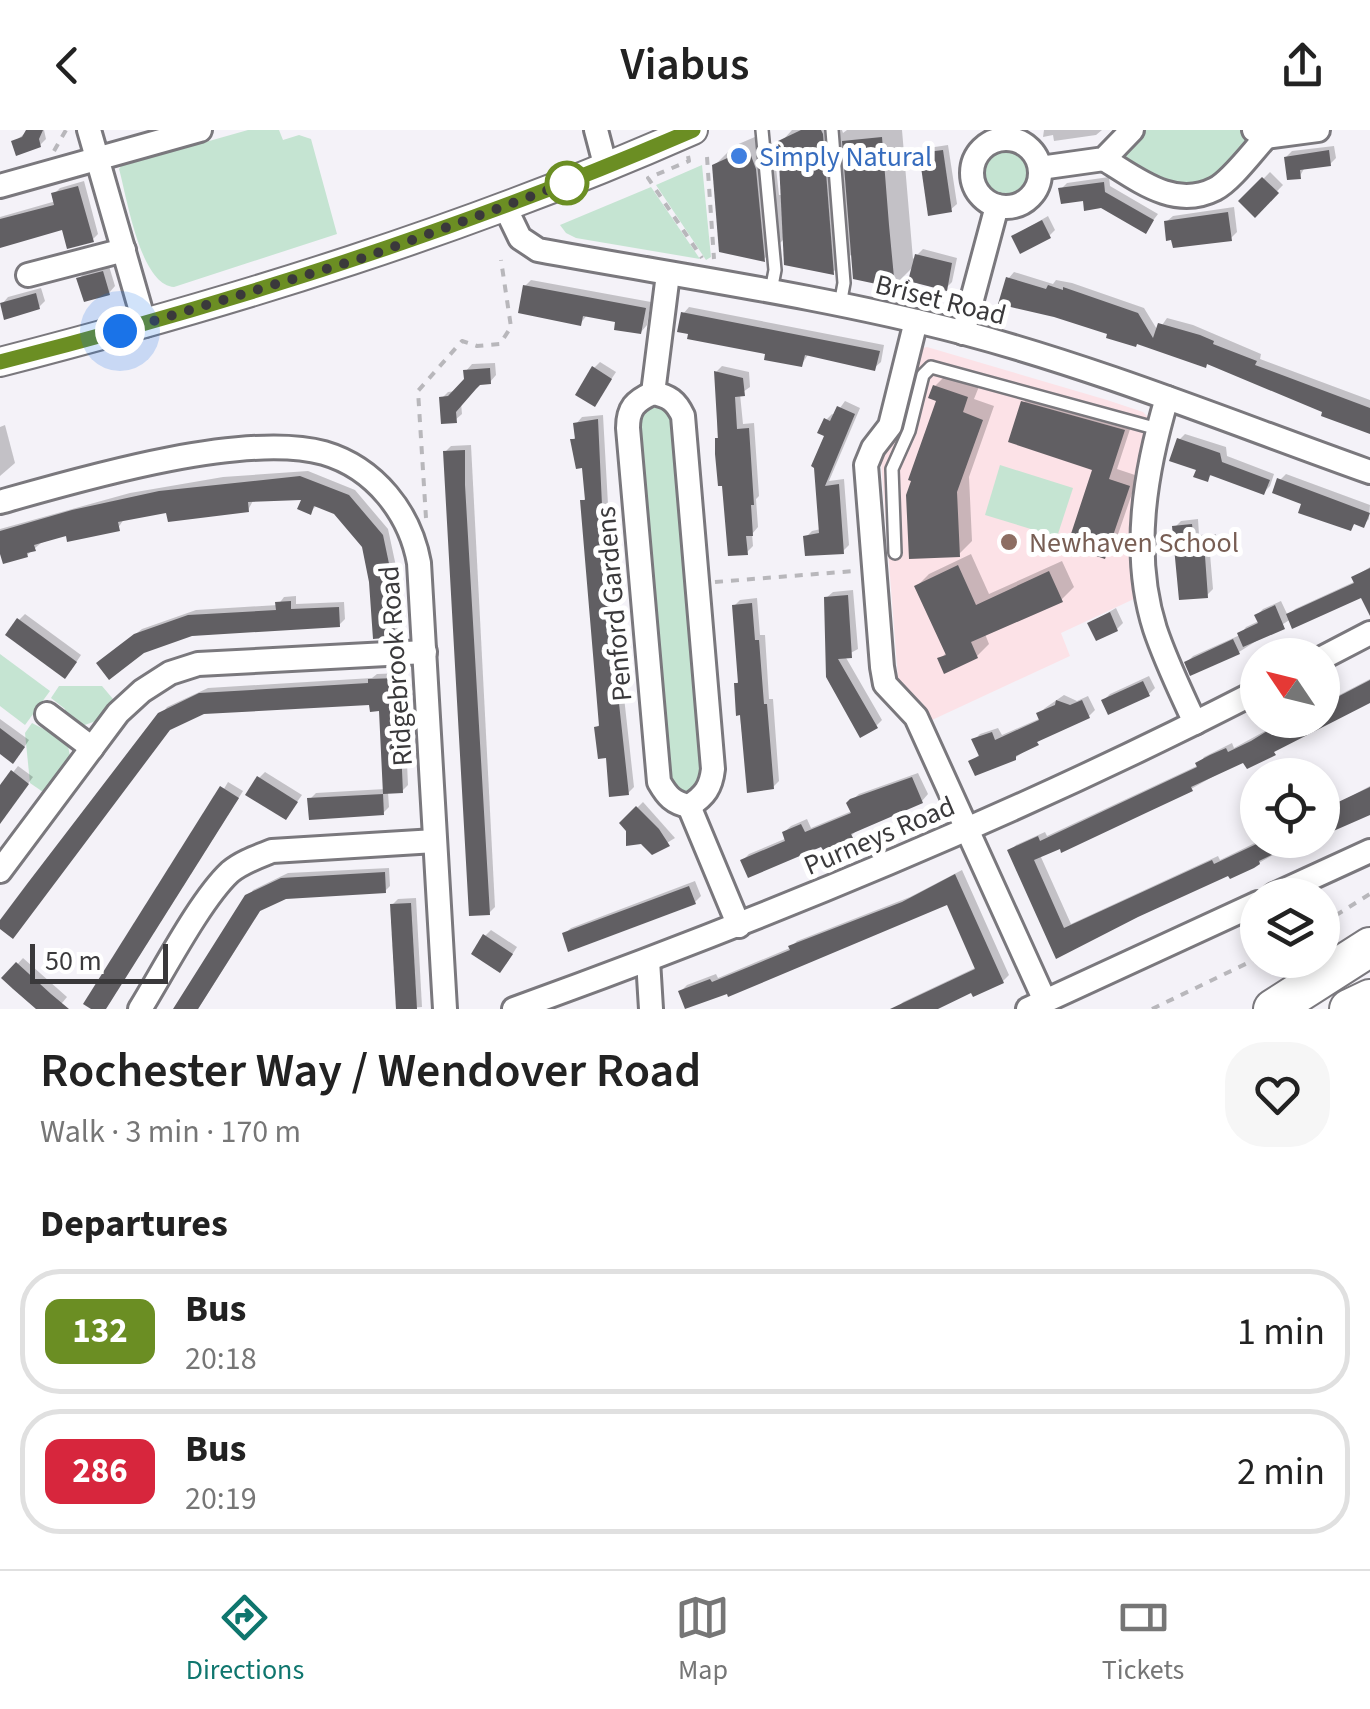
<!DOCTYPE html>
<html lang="en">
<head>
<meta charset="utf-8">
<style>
	body { margin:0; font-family:"Source Sans 3",sans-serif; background:#f6f6f6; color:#222; height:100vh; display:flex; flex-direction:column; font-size:38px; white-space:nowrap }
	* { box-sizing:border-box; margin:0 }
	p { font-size:32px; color:#767676 }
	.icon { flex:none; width:55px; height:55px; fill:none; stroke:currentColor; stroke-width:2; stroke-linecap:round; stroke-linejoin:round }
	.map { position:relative; height:879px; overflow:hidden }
	.panel { display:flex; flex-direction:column; background:#fff; flex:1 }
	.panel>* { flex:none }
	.badge { padding:0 20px; border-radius:15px; font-size:35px; line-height:65px }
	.needle { width:65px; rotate:305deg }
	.tools { position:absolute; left:1240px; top:508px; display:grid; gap:20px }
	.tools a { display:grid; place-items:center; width:100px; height:100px; border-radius:50%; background:#fff; box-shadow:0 5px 15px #0003; font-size:50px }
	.scale { position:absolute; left:30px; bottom:25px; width:138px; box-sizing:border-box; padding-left:10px; border:5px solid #3a393b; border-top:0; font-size:28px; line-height:35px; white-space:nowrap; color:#3a393b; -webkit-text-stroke:8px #fff; paint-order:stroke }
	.you { position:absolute; width:50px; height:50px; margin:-25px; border:8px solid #fff; border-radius:50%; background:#1a73e8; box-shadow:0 0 0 15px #1a73e833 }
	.map>.badge { position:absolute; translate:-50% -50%; box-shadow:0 0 0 5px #fff }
	h2 { padding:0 40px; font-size:38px; line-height:90px }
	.round { display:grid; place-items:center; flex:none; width:105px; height:105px; border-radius:40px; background:#f6f6f6 }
	.head { display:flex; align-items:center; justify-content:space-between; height:170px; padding:0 40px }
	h1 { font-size:48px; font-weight:600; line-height:75px }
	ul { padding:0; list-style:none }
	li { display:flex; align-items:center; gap:30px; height:125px; margin:0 20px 15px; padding:0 20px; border:5px solid #e0e0e0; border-radius:40px }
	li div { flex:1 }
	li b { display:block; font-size:38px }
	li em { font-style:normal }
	li .badge { min-width:110px; font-weight:700; text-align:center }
	header { display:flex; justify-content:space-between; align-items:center; height:130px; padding:0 40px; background:#fff; font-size:45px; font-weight:600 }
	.tab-bar { display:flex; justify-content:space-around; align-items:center; height:140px; border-top:2px solid #e0e0e0; background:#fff; font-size:28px; color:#767676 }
	.tab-bar a { display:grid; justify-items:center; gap:5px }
	.tab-bar .active { color:#0f766e }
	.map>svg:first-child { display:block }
	.education { fill:#fce2e7 }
	.green { fill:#c5e4d2 }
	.shadow { fill:#0003 }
	.building { fill:#615f63 }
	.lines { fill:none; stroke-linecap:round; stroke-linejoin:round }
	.service-casing { stroke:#7a787d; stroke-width:16 }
	.minor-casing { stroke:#7a787d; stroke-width:28 }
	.tertiary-casing { stroke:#7a787d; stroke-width:32 }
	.trunk-casing { stroke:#7a787d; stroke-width:42 }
	.path { stroke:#b8b7bb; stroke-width:4; stroke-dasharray:8 8; stroke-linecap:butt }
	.service { stroke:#fff; stroke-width:11 }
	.minor { stroke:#fff; stroke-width:22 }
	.tertiary { stroke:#fff; stroke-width:28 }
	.trunk { stroke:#fff; stroke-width:38 }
	.line-casing { stroke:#fff; stroke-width:22 }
	.line { stroke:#6b8e23; stroke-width:15 }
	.walk { stroke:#3a393b; stroke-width:10; stroke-dasharray:0 18 }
	.shop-dot { fill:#3f7fe0; stroke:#fff; stroke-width:4 }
	.stop-dot { fill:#fff; stroke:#6b8e23; stroke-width:5 }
	.education-dot { fill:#8d6e63; stroke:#fff; stroke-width:4 }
	.labels { text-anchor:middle; stroke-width:10; stroke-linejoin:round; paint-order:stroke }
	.shop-label { font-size:28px; fill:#366cbe; stroke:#fff; text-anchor:start }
	.street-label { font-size:28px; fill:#3a393b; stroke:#fff }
	.education-label { font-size:28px; fill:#785e54; stroke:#fff; text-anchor:start }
</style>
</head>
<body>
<header><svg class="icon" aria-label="back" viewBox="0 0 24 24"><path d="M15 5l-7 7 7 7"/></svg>Viabus<svg class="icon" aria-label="share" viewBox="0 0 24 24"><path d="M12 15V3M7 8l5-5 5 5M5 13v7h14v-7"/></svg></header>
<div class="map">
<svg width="1370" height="879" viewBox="0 0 1370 879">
	<rect width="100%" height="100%" fill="#f4f2f8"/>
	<path class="education" d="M927 217 1107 270 1143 282 1148 287 1133 358 1131 431 1136 468 1061 503 1070 526 932 590 924 575 898 548 881 331 902 300 923 218Z"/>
	<g class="green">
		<path d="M248 0H279L283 10 299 5 311 9 337 104 174 157C140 155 127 67 119 39L121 36Z"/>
		<path d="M1143 0H1242L1249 10 1248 15 1212 51 1173 58 1126 31 1124 21Z"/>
		<circle cx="1006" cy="43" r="25"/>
		<path d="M702 35 711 127 706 130 656 55Z"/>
		<path d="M651 57 700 129 576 108 566 103 560 95Z"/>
		<path d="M661 274 674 283 706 642 693 661 685 664 671 659 634 296 645 276Z"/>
		<path d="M1000 335 1073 358 1057 407 985 385Z"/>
		<path d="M0 524 50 561 25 595 0 576Z"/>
		<path d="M59 556H102L113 569 96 591 79 597 65 586V579L51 568Z"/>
		<path d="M32 593 67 611 70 626 43 662 30 653 25 603Z"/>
	</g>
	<g class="shadow">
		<path d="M29 0H44L46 9 40 15 14 12Z"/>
		<path d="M792 0H842L843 3 847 0H902L913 129 923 119 957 128 952 152 946 158 915 135 895 155 854 122 833 142 785 108 764 129 714 36 734 16 766 2 774 19 779 65H783L781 12Z"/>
		<path d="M1044 0H1102L1096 5 1054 11 1053 5 1043 7Z"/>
		<path d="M948 15 957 74 950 80 922 24 928 18Z"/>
		<path d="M1334 16 1336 28 1330 34 1305 37 1300 46 1286 27 1292 21Z"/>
		<path d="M1270 42 1283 55 1255 84 1242 71Z"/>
		<path d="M1109 47 1110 56 1158 84 1145 101 1085 68 1061 59 1067 53Z"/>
		<path d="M84 51 98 104 92 110 64 97 0 115V87L56 71 54 64 60 58Z"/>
		<path d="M1234 77 1237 102 1231 108 1166 92 1173 86Z"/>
		<path d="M1048 86 1055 100 1049 106H1014Z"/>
		<path d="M109 136 115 156 109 163 79 149 85 142Z"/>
		<path d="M1014 142 1053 154 1056 150 1072 153 1144 178 1158 201 1167 188 1193 195 1261 224 1260 229 1370 270V300L1259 251 1110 202 1008 149Z"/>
		<path d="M531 150 651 172 647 195 641 202 618 190 587 185 580 194 525 156Z"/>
		<path d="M41 158 45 171 39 177 2 174 8 167Z"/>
		<path d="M689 177 884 215 881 232 874 238 809 223 802 234 691 202 683 184Z"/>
		<path d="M600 232 616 242 595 274 594 238Z"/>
		<path d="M495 233 496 245 490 252H479L461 273 462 284 455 290 442 268 448 262 456 261 466 250V241L472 234Z"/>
		<path d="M722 236 749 242 750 257 740 264 743 294 754 293 759 366 756 369 758 397 752 404 753 416 747 422 718 323 716 242Z"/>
		<path d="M948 243 980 254 974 269 994 276 969 347 972 411 959 424 935 256Z"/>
		<path d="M1033 263 1133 290 1117 339 1138 346 1114 416 1105 426 1095 338 1023 273Z"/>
		<path d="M845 271 860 278 829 351 844 349 849 415 843 421 806 407 812 401 821 399 826 290 832 284 835 285Z"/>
		<path d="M603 285 610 410 612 436 616 440 621 500 617 504 634 657 628 663 596 598 601 593 583 371 587 367 584 335 572 310 577 306 576 294 582 287Z"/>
		<path d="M5 295 15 333 0 346V297Z"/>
		<path d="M1185 304 1226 317 1227 326 1274 344 1270 356 1264 362 1213 343 1207 349 1179 310Z"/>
		<path d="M471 315 495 777 489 783 445 322 451 316Z"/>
		<path d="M308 341 355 360 388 399 397 441 400 499 394 505 372 452 365 416 336 382 317 375 310 382 304 367 254 369 248 380H168L124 389 118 398 68 403 41 413 27 425 0 422V399L130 363 223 347Z"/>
		<path d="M1286 344 1370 375 1369 389 1363 395 1356 392 1350 398 1305 373 1280 350Z"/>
		<path d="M1198 389 1199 405 1216 404 1217 417 1210 424 1213 459 1207 465 1175 397 1181 391Z"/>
		<path d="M971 424 989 464 1062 431 1074 457 1061 470 985 504 989 514 977 526 940 529 947 522 917 456 929 444Z"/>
		<path d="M1370 437V461L1291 489 1239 522 1187 532 1193 526 1240 505 1246 497 1259 491 1257 485 1263 479 1281 471 1288 486 1295 479 1356 451 1354 447Z"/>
		<path d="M853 460 858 519 845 526 882 590 876 596 828 547 826 468 833 462Z"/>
		<path d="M296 466V474L344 472 345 489 339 495 184 506 106 527 142 499 196 480 278 475 284 467Z"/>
		<path d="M757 468 760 505H765L769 569H773L779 651 773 657 749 660 736 554 740 550 734 476 740 470Z"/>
		<path d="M1116 478 1123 493 1117 499 1090 493Z"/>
		<path d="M25 484 81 525 71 540 19 490Z"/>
		<path d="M403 543 408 655 402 661 388 662 389 677 383 683 310 669 316 663 385 659 381 579 372 572 203 582 172 597 0 796 167 577 208 558 372 548 377 544Z"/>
		<path d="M1149 546 1155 558 1149 564 1104 570 1110 564Z"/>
		<path d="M1370 549V570L1244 629 1191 659 1040 725 1071 794 1218 726 1220 730 1261 710H1299L1259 733 1229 742 1057 826 1010 721 1016 715 1045 702 1047 706 1199 635 1204 627 1232 613 1234 618 1285 590H1322V574Z"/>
		<path d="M1064 565 1077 571 1088 566 1095 580 1089 586 1044 607 1015 628 971 632 980 624 974 610 980 604 998 598 1002 605 1041 588 1039 584 1045 578Z"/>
		<path d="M0 589 29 610 19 625 0 621Z"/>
		<path d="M18 636 33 647 10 678 0 681V659Z"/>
		<path d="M265 642 302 665 286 687 259 648Z"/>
		<path d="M918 643 928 664 922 671 857 700 851 706 743 730 749 724 787 708 784 702 791 696 807 689 811 698 852 681 849 673 859 664Z"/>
		<path d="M228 652 243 661 107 877 96 879Z"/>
		<path d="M1370 656V677L1322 703V682Z"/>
		<path d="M643 672 675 708 652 722 622 693Z"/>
		<path d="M389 738 390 756 385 761 285 766 262 778 198 879H176L253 760 288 743Z"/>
		<path d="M962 740 1009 845 1003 851 973 860 932 879H896L903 872 977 837 948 772 760 852 681 861 687 855 716 844 718 848 790 818 797 811 910 767Z"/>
		<path d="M695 751 701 766 695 772 564 804 571 798Z"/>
		<path d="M416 768 422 877 399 879 392 775 398 769Z"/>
		<path d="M491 800 517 817 506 834 485 806Z"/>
		<path d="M23 828 67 867 57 879H40L5 848Z"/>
	</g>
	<g class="building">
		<path d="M26 0H43L39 9 41 17 16 26 11 11 22 7Z"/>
		<path d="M801 0H821L823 4 834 145 784 135 778 11Z"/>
		<path d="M882 7 889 95 895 158 853 149 842 11Z"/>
		<path d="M745 20 750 23 756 39 765 132 719 122 712 35Z"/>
		<path d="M943 20 952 82 928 86 919 23Z"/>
		<path d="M1329 20 1331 36 1300 40 1301 49 1287 50 1284 27Z"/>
		<path d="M1262 47 1279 63 1255 88 1238 71Z"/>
		<path d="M1104 52 1105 62 1154 90 1146 104 1101 78 1084 81 1083 71 1061 74 1058 58Z"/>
		<path d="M78 56 94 112 67 119 62 100 0 118V89L54 75 51 63Z"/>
		<path d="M1228 82 1232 111 1173 118 1171 110 1166 111 1164 91Z"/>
		<path d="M1042 90 1051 108 1020 124 1011 106Z"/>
		<path d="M915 124 952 133 947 161 908 151Z"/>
		<path d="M103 141 110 165 84 172 76 148Z"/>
		<path d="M1006 147 1046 159 1048 155 1063 160V157L1138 183 1153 208 1158 193 1200 205 1214 211 1213 214 1257 231 1255 235 1370 278V304L1321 286 1322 282 1207 234 1206 238 1137 214 1136 217 1106 208 1107 204 1054 187 998 174Z"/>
		<path d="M523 155 646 178 641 204 614 200 615 192 583 186 581 196 518 183Z"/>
		<path d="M36 163 40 179 4 190 0 173Z"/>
		<path d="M681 182 880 221 875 241 805 225 802 237 764 230 765 224 687 209 688 204 677 202Z"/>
		<path d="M592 236 612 249 595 277 575 265Z"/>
		<path d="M490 238 491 254 480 255 476 259 456 282 457 293 441 294 439 267 448 266 464 249 463 240Z"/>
		<path d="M714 241 743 248 745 266 735 267 737 299 749 298 754 375H751L753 406H746L748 425 728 426 722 356H718L715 324V308H718Z"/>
		<path d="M933 255 968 267 963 282 983 290 957 362 960 427 909 429 906 365 911 351 908 350 936 271 928 268Z"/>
		<path d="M1021 271 1125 300 1109 349 1130 356 1105 429 1067 416 1092 340 1008 312Z"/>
		<path d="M837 276 855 284 825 356 839 354 844 424 805 426 803 406 819 403 814 338 811 336 824 306 817 303 824 288 830 291Z"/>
		<path d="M598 289 604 418 607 442 611 446 616 509H612L629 665 609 667 606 628 598 629 594 597 599 596 580 370H585L582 338 576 339 570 309H575L573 293Z"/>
		<path d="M1177 308 1220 323 1222 332 1270 350 1264 365 1210 345 1208 352 1193 347 1196 340 1169 331Z"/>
		<path d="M465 320V355L490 785 469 786 443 321Z"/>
		<path d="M300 346 349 365 383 405 392 448 395 507 373 509 369 452 362 417 334 384 314 376 311 385 297 379 301 370 248 372 249 382 168 392 166 383 118 392 120 401 67 412 66 406 34 415 36 421 27 423 28 427 3 434 0 424V401L72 380 159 361Z"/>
		<path d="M1277 348 1370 383 1364 398 1354 394 1351 401 1298 383 1301 374 1272 363Z"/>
		<path d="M1192 394 1194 410 1211 409 1212 425 1205 426 1208 468 1179 470 1172 396Z"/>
		<path d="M958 435 976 475 1049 441 1063 472 971 512 978 528 944 544 937 528 946 525 914 456Z"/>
		<path d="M1370 438V486L1361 468 1292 499 1286 484 1354 453 1351 447Z"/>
		<path d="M848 465 852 528 838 529 878 598 860 608 826 547 824 467Z"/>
		<path d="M291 471V479L339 477 340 497 192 506 144 523 109 550 96 533 134 504 188 485 276 480 275 472Z"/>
		<path d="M752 473 755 510H759L764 574H767L774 659 747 663 740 585 736 586 734 553H738L732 475Z"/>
		<path d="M1275 475 1285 499 1243 517 1237 503 1258 493 1254 485Z"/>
		<path d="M1110 482 1118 501 1096 511 1087 493Z"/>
		<path d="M17 488 77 532 65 549 5 505Z"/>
		<path d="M1233 509 1240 524 1190 546 1184 532Z"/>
		<path d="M398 548 403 663 383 664 379 581 370 582 369 575 204 584 170 600 13 809 0 799V790L27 754 158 583 199 563 368 553V549Z"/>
		<path d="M1370 550V573L1274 622 1276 625 1247 639 1243 633 1191 657 1193 661 1148 682 1061 723 1060 719 1034 730 1064 798 1212 730 1214 734 1265 710H1303L1259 731 1260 734 1254 738 1230 749 1228 746 1138 787 1056 829 1007 720 1038 706 1040 711 1112 677 1197 637 1195 633 1210 625 1226 618 1228 622 1251 611 1285 590H1322V575Z"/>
		<path d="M1143 551 1150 566 1108 585 1101 570Z"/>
		<path d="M1056 570 1070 575 1082 570 1090 588 1037 612 1039 615 1016 626V630L975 646 968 631 979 626 971 609 992 602 995 610 1039 590 1036 583 1055 575Z"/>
		<path d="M0 598 25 617 13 634 0 624Z"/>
		<path d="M11 640 29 654 0 694V655Z"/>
		<path d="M257 646 298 672 286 690 245 665Z"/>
		<path d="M912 647 923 673 851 704 853 708 823 720 821 717 748 748 740 730 785 711 782 702 801 694 805 702 851 683 846 673 850 669Z"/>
		<path d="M220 656 239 668 106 879H91L83 874Z"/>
		<path d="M1370 657V685L1322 706V684L1336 678 1334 674Z"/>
		<path d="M383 664 384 685 309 690 307 668Z"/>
		<path d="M636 676 659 699 670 716 652 725 641 714 626 716V701L619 693Z"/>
		<path d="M385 742 386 763 286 769 260 781 198 879H173L245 765 281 748Z"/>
		<path d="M955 744 1004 853 973 867 971 863 938 879H890L975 839 947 775 728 867 727 864 685 879 678 861 710 849 712 852 790 820 788 816 902 772Z"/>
		<path d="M689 756 696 774 568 822 562 803Z"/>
		<path d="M411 773 417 879H396L390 774Z"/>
		<path d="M483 804 513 824 500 843 471 824Z"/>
		<path d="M16 832 51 864 69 879H36L13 859 1 848Z"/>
	</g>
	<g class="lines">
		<g class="service-casing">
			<g id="service">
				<path d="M762 0 775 140 771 161"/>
				<path d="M832 0 844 153 840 175"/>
				<path d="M895 423 892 339 909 301 923 245 931 237 1158 299"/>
			</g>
		</g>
		<g class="minor-casing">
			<g id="minor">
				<path d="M89 0 145 195"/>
				<path d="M596 0 606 38"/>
				<path d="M1254 0 1266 7 1318 0"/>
				<circle cx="1006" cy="43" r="34"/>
				<path d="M1104 29C1137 49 1174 80 1215 59 1231 51 1253 21 1266 7"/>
				<path d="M1040 38 1104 29 1132 0"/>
				<path d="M0 56 200 0"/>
				<path d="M505 77 520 108 538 120C679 146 822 166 961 202 1101 239 1235 294 1370 342"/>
				<path d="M28 145 124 120"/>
				<path d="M916 191 890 296 873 318 866 335 882 537 885 554 916 587 1045 871"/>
				<path d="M963 203 997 76"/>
				<path d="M653 263C669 266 676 271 683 286L713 639C711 657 705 666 689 676 673 673 667 666 659 652L628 298C628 278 635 271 653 263Z"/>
				<path d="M653 263 668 144"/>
				<path d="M1167 268C1145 342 1131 424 1155 499 1166 532 1181 562 1195 593"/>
				<path d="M0 372C81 349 243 301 324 323 375 338 410 383 419 433L445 879"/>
				<path d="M1322 528 1370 503"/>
				<path d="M47 584 92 618"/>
				<path d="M689 676 739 796"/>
				<path d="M0 741 118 583 142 561 170 543 198 534 425 522"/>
				<path d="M1274 765 1370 721"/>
				<path d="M648 830 651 879"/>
				<path d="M140 879C163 842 200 770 230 742 242 732 257 727 272 721L435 711"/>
				<path d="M514 879C769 787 1017 685 1258 561"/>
				<path d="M1028 879 1258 773"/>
			</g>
		</g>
		<g class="tertiary-casing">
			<path id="tertiary" d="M0 232C237 171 469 99 693 0"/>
		</g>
		<g class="trunk-casing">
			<g id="trunk">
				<path d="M1273 879 1370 817"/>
				<path d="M1349 879 1370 869"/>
			</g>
		</g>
		<g class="path">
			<path d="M54 21 66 0"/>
			<path d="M688 26 689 31 648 48 702 128"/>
			<path d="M707 27 714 129"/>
			<path d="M426 388 418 261 462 211 477 216 500 214 511 197 501 130"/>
			<path d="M715 452 855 441"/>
			<path d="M1322 794 1370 764"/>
			<path d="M1152 879 1258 828"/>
		</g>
		<use href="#service" class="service"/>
		<use href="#minor" class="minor"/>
		<use href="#tertiary" class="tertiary"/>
		<use href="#trunk" class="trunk"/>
	</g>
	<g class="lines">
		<g class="line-casing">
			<path id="line" d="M0 232C237 172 469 97 693 0"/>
		</g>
		<use href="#line" class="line"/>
		<path class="walk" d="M120 201 366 127 567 53"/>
	</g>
	<circle class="shop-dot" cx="739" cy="26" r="10"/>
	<circle class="stop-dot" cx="567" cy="53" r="20"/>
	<circle class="education-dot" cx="1009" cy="412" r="10"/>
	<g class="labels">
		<g class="shop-label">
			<text x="759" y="36">Simply Natural</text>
		</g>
		<g class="street-label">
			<text transform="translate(941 169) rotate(14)" y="10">Briset Road</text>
			<text transform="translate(613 474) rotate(-95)" y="10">Penford Gardens</text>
			<text transform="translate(395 536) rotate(-94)" y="10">Ridgebrook Road</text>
			<text transform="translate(879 705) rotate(-23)" y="10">Purneys Road</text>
		</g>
		<g class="education-label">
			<text x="1029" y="422">Newhaven School</text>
		</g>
	</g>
</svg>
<div class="tools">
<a><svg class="needle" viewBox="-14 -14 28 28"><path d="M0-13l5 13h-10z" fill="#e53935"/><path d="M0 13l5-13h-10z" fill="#767676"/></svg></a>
<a><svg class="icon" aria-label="locate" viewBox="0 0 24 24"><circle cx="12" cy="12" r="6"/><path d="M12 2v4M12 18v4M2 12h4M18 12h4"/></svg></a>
<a><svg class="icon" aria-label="layers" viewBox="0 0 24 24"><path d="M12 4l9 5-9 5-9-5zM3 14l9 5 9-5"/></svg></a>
</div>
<div class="scale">50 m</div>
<div class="you" style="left:120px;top:201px"></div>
</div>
<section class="panel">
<div class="head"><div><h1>Rochester Way / Wendover Road</h1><p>Walk · 3 min · 170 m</p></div><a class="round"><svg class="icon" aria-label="heart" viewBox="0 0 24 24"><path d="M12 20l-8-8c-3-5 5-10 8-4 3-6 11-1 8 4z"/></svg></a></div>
<h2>Departures</h2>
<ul>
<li><span class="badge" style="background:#6b8e23;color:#fff">132</span><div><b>Bus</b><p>20:18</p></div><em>1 min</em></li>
<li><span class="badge" style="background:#d7263d;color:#fff">286</span><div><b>Bus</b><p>20:19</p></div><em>2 min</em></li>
</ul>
</section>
<nav class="tab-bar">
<a class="active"><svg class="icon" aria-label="directions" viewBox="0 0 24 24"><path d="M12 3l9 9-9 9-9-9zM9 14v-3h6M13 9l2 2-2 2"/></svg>Directions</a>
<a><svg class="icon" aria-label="map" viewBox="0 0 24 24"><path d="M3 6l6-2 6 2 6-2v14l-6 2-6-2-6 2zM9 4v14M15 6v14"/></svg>Map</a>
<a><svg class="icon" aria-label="tickets" viewBox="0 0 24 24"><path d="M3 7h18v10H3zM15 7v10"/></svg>Tickets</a>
</nav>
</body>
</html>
